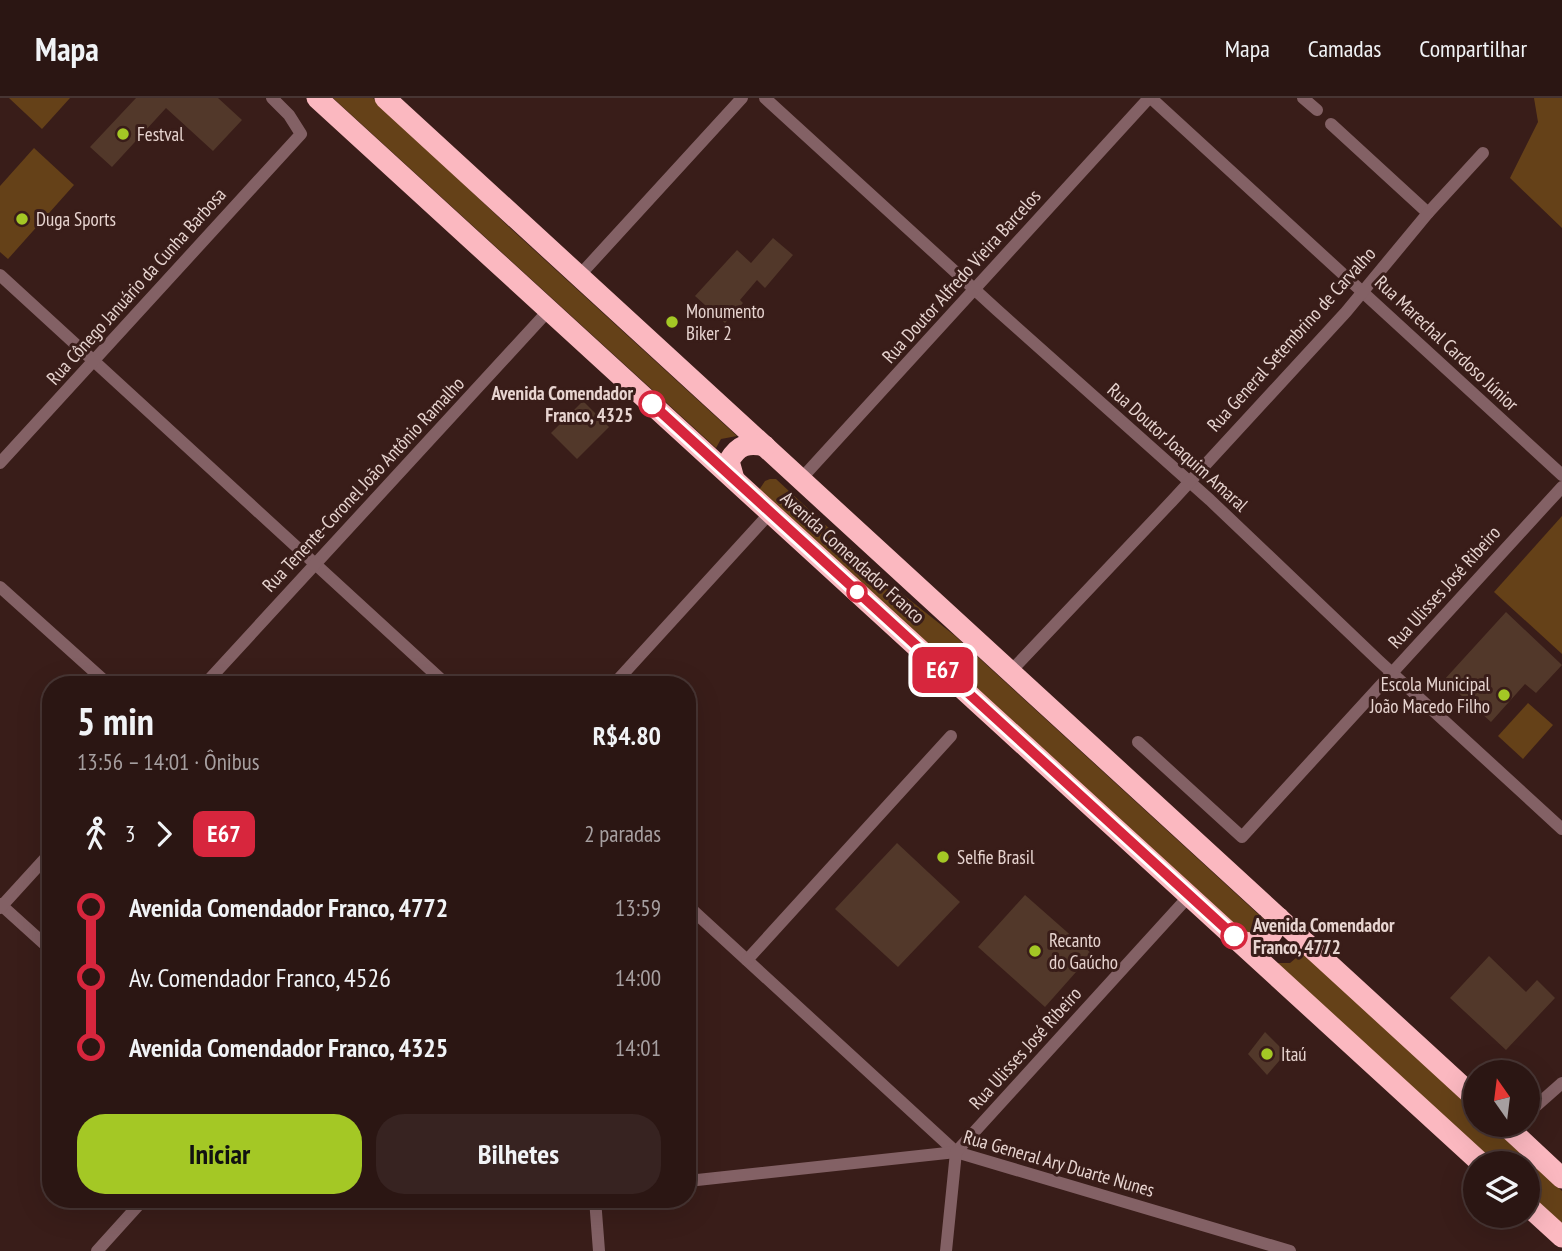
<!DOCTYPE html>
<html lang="pt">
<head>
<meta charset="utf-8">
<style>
	body { margin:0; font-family:"PT Sans Narrow",sans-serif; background:#372321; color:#f1f3f6; height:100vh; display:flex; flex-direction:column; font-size:26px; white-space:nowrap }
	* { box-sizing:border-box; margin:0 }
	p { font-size:23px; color:#a69fa0 }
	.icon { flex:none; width:38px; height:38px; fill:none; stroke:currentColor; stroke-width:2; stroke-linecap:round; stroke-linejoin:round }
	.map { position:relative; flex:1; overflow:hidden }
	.drawer { position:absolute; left:42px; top:578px; width:654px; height:532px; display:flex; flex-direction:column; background:#2b1613; border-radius:28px; box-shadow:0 7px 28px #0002,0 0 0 2px #473533 }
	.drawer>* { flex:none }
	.badge { padding:0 14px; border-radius:10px; font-size:24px; line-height:46px }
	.needle { width:46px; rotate:346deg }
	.fabs { position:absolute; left:1463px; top:962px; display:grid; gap:14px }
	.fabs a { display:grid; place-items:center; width:77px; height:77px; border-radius:50%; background:#2b1613; box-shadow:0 7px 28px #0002,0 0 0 2px #473533; font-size:35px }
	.map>.badge { position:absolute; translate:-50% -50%; box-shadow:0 0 0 4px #fff }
	.legs { display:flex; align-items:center; gap:10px; height:77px; padding:0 35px; font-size:23px }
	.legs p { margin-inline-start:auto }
	.overview { display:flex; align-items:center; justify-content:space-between; height:119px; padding:0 35px }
	h1 { font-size:38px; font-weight:700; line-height:52px }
	.button { display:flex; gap:14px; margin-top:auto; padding:14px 35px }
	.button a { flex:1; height:80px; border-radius:28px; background:#a4c825; color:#111; font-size:28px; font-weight:700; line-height:80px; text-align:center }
	.button a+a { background:#372321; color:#f1f3f6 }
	ul { padding:0 35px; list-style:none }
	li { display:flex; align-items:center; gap:24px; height:70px; font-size:26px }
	li i { display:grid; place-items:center; width:10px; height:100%; margin:0 9px; background:currentColor }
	li i::after { content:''; width:18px; height:18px; margin:-9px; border:5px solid; border-radius:50%; background:#2b1613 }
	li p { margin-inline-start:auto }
	li:first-child i { background:linear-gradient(#0000 50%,currentColor 0) }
	li:last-child i { background:linear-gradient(currentColor 50%,#0000 0) }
	header { display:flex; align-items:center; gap:42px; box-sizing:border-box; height:98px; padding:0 35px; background:#2b1613; border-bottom:2px solid #473533 }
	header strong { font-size:33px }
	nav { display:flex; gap:38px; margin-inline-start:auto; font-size:24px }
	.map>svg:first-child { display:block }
	.green { fill:#654118 }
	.building { fill:#52382a }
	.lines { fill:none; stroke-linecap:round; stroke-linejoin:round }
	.street { stroke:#836165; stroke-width:12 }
	.highway { stroke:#fbb8c0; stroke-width:21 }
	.line-1-casing { stroke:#fff; stroke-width:16 }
	.line-1 { stroke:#d7263d; stroke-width:10 }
	.poi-dot { fill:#a4c825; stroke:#391d19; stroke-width:2.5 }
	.stop-1-dot { fill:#fff; stroke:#d7263d; stroke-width:3.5 }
	.labels { text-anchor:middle; stroke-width:6; stroke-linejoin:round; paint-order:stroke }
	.poi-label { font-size:19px; fill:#e7d4d0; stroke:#391d19; text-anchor:start }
	.street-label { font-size:19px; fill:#e7d4d0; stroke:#391d19 }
	.stop-label { font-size:19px; font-weight:bold; fill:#e7d4d0; stroke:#391d19; text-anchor:end }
</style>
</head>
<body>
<header>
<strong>Mapa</strong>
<nav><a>Mapa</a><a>Camadas</a><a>Compartilhar</a></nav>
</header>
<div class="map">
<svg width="1562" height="1153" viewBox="0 0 1562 1153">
	<rect width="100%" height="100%" fill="#391d19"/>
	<g class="green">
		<path d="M9 0H70L42 31Z"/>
		<path d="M333 0H373L509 129 737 338 721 341 716 350Z"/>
		<path d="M1534 0H1562V130L1510 80 1538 24Z"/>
		<path d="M34 50 74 87 8 161 0 154V88Z"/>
		<path d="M770 381H776L887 484 954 537 1269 826 1266 833 1246 837 759 392 765 383Z"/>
		<path d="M1562 418V556L1494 494Z"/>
		<path d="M1528 605 1553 627 1523 661 1498 638Z"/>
		<path d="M1299 852 1475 1013V1027H1490L1562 1093V1129L1528 1097V1066H1493L1274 865H1290L1296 860Z"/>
	</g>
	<g class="building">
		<path d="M136 0H218L242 22 213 53 166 10 112 69 90 49Z"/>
		<path d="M773 140 793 157 765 190 757 182 740 202 743 205 725 225 695 198 737 152 751 165Z"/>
		<path d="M583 303 609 329 577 361 551 335Z"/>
		<path d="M1506 514 1562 567 1536 595 1525 586 1491 624 1444 582Z"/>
		<path d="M897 745 960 804 898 869 835 811Z"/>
		<path d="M1025 797 1092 856 1045 909 978 849Z"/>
		<path d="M1489 858 1526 894 1537 882 1555 900 1506 952 1450 900Z"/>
		<path d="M1265 934 1286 955 1267 977 1248 956Z"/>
	</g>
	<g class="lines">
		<g class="street">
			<path d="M765 0 997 212 1210 402 1379 563 1562 731"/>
			<path d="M1151 0 1562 377"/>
			<path d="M1303 0 1317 12"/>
			<path d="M1331 26 1428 115"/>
			<path d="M0 177 446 586"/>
			<path d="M579 178 742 0"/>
			<path d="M0 365 301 36 289 17 272 0"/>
			<path d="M801 381 1149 0"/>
			<path d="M0 489 108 586"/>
			<path d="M1011 573 1172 403 1346 214 1428 115 1483 55"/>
			<path d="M205 586 549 212"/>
			<path d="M614 586 770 415"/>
			<path d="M1138 644 1242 739 1562 389"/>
			<path d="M0 806 51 852"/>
			<path d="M688 808 956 1054"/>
			<path d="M0 810 51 754"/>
			<path d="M747 862 951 638"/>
			<path d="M1528 1015 1562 985"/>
			<path d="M688 1083 956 1054 1290 1153"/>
			<path d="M595 1101 599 1153"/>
			<path d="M97 1153 144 1101"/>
			<path d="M946 1153 956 1054 1189 798"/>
		</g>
		<g class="highway">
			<path d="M317 0 1482 1066"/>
			<path d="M385 0 1475 1000"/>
			<path d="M734 381 729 363C738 347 748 344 765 348"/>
			<path d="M1239 843C1263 849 1271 843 1279 820"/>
			<path d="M1505 1027 1562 1080"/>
			<path d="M1528 1108 1562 1139"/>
		</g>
	</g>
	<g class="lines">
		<g class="line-1-casing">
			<path id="line-1" d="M652 306 1234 838"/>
		</g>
		<use href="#line-1" class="line-1"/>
	</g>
	<g class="poi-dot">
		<circle cx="123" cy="36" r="7"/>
		<circle cx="22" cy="121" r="7"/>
		<circle cx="672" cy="224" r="7"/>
		<circle cx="1504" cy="597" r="7"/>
		<circle cx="943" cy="759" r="7"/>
		<circle cx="1035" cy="853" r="7"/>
		<circle cx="1267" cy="956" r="7"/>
	</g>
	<g class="stop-1-dot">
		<circle cx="652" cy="306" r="12"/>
		<circle cx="857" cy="494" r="9"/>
		<circle cx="1234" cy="838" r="12"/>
	</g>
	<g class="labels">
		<g class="poi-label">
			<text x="137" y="43">Festval</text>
			<text x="36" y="128">Duga Sports</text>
			<text x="686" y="220">Monumento<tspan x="686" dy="22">Biker 2</tspan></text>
			<text x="1490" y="593" text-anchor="end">Escola Municipal<tspan x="1490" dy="22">João Macedo Filho</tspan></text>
			<text x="957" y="766">Selfie Brasil</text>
			<text x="1049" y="849">Recanto<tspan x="1049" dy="22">do Gaúcho</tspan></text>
			<text x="1281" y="963">Itaú</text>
		</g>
		<g class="street-label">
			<text transform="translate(961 178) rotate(-48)" y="7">Rua Doutor Alfredo Vieira Barcelos</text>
			<text transform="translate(136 188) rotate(-48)" y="7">Rua Cônego Januário da Cunha Barbosa</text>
			<text transform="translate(1291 241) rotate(-48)" y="7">Rua General Setembrino de Carvalho</text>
			<text transform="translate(1447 245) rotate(43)" y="7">Rua Marechal Cardoso Júnior</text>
			<text transform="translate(1178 349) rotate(42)" y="7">Rua Doutor Joaquim Amaral</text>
			<text transform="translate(363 386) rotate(-47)" y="7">Rua Tenente-Coronel João Antônio Ramalho</text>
			<text transform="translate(853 459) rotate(42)" y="7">Avenida Comendador Franco</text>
			<text transform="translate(1444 489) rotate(-48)" y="7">Rua Ulisses José Ribeiro</text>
			<text transform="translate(1025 950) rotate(-48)" y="7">Rua Ulisses José Ribeiro</text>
			<text transform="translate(1059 1065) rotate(16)" y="7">Rua General Ary Duarte Nunes</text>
		</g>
		<g class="stop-label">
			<text x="633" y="302">Avenida Comendador<tspan x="633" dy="22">Franco, 4325</tspan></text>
			<text x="1253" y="834" text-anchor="start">Avenida Comendador<tspan x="1253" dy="22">Franco, 4772</tspan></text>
		</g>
	</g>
</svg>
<div class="fabs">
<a><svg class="needle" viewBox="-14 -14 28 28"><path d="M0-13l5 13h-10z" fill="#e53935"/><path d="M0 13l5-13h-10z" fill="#a69fa0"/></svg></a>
<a><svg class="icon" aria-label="layers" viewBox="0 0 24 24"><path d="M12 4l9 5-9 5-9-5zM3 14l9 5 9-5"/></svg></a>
</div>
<b class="badge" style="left:943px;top:572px;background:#d7263d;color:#fff">E67</b>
<section class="drawer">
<div class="overview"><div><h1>5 min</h1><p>13:56 – 14:01 · Ônibus</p></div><b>R$4.80</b></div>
<div class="legs"><svg class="icon" aria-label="walk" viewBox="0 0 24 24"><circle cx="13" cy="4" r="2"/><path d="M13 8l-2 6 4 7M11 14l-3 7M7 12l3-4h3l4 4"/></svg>3<svg class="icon" aria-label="forward" viewBox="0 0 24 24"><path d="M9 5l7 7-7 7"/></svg><b class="badge" style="background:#d7263d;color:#fff">E67</b><p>2 paradas</p></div>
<ul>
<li><i style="color:#d7263d"></i><b>Avenida Comendador Franco, 4772</b><p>13:59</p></li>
<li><i style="color:#d7263d"></i><span>Av. Comendador Franco, 4526</span><p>14:00</p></li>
<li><i style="color:#d7263d"></i><b>Avenida Comendador Franco, 4325</b><p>14:01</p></li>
</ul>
<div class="button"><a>Iniciar</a><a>Bilhetes</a></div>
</section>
</div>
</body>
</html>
